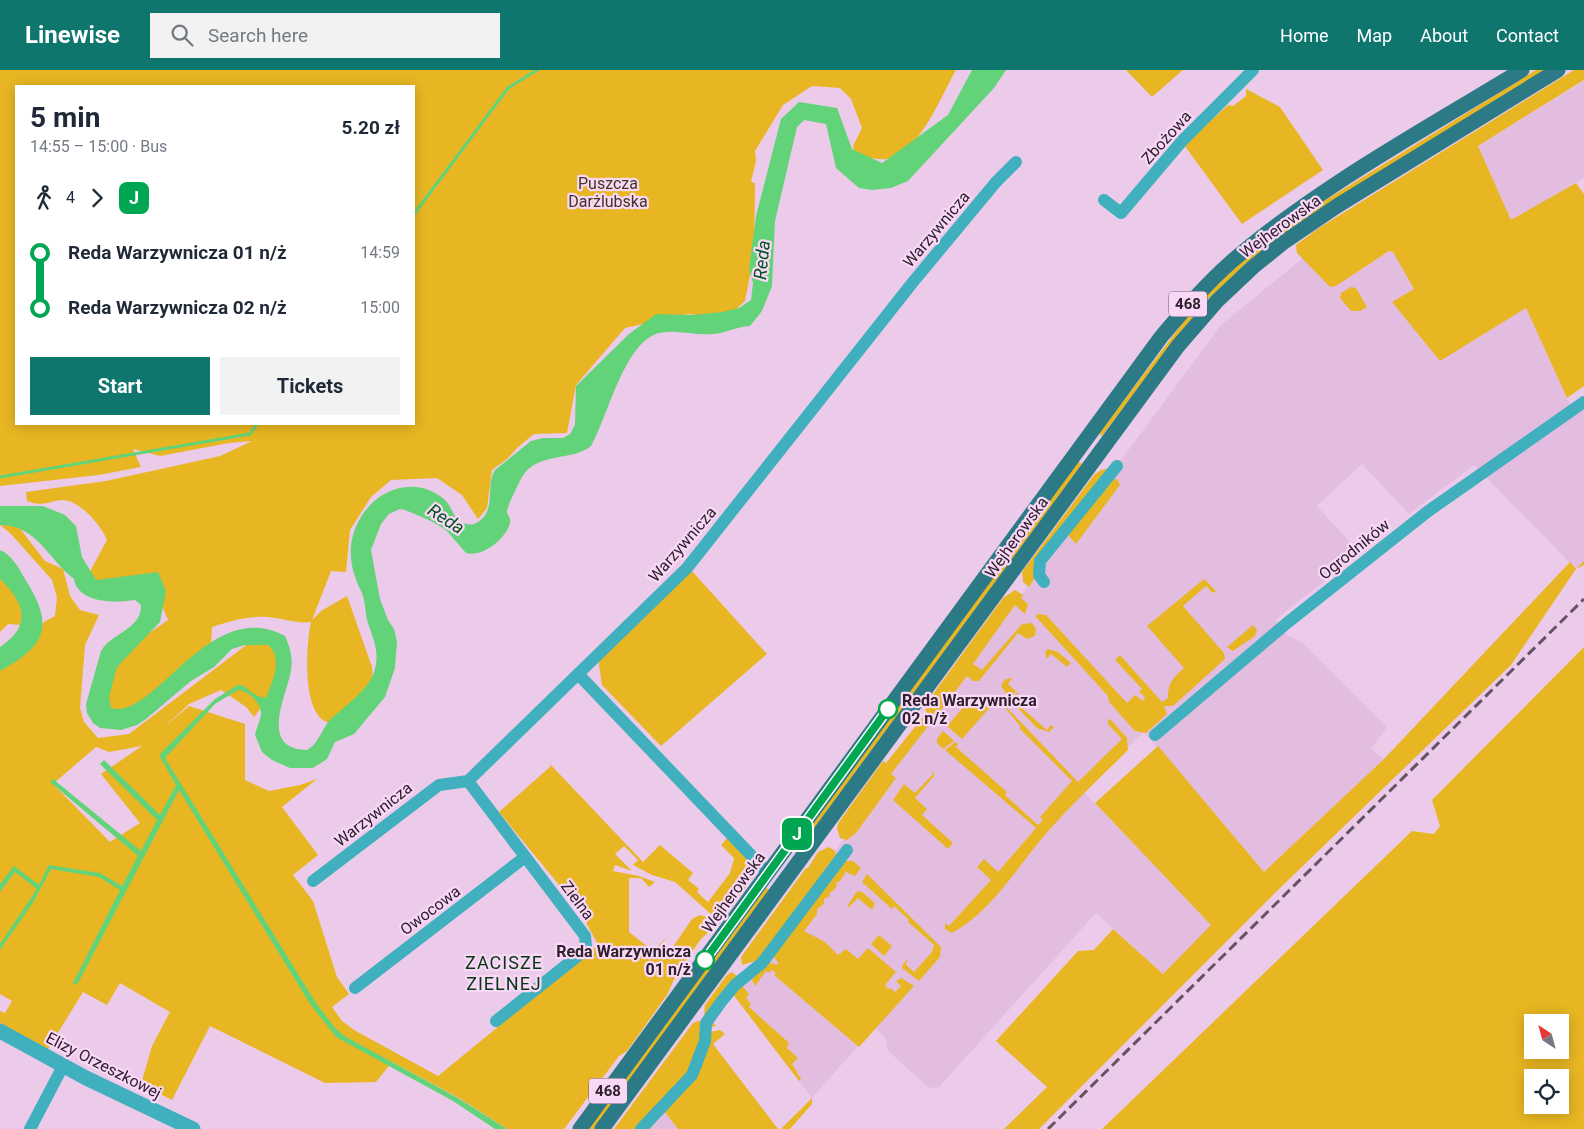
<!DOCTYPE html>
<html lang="en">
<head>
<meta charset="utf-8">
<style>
	body { margin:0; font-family:Roboto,sans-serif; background:#f2f2f3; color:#1f2937; height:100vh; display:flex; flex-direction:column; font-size:19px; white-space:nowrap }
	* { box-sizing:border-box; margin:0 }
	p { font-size:16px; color:#747a83 }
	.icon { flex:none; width:28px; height:28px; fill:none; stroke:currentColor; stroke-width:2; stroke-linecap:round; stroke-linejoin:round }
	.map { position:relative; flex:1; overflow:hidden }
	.drawer { position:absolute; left:15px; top:15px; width:400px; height:340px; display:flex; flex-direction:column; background:#fff; border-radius:0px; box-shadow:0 2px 12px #0003 }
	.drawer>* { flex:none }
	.badge { padding:0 10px; border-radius:8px; font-size:18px; line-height:32px }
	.needle { width:32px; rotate:324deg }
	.controls { position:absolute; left:1524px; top:944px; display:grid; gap:10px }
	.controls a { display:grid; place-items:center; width:45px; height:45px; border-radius:0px; background:#fff; box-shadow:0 2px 12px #0003; font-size:25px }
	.map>.badge { position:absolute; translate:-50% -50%; box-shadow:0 0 0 2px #fff }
	.legs { display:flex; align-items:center; gap:8px; height:55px; padding:0 15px; font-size:16px }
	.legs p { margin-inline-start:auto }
	.head { display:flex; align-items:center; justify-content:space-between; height:85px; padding:0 15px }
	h1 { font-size:28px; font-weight:700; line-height:38px }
	.action { display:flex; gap:10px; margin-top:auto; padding:10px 15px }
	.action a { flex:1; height:58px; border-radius:0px; background:#0f766e; color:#fff; font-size:20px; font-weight:700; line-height:58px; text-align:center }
	.action a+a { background:#f2f2f3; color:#1f2937 }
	ul { padding:0 15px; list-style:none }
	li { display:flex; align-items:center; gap:18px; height:55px; font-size:19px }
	li i { display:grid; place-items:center; width:8px; height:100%; margin:0 6px; background:currentColor }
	li i::after { content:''; width:12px; height:12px; margin:-6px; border:4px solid; border-radius:50%; background:#fff }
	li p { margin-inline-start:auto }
	li:first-child i { background:linear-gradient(#0000 50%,currentColor 0) }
	li:last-child i { background:linear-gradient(currentColor 50%,#0000 0) }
	header { display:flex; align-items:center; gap:30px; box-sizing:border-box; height:70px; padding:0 25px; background:#0f766e; color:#fff }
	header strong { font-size:24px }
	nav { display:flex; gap:28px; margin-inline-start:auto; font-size:18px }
	.search { width:350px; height:45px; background:#f2f2f3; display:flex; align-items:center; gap:12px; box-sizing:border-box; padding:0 18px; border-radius:0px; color:#747a83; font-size:19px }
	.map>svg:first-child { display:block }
	.built { fill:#e3bde0 }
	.green { fill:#e7b622; fill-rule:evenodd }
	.water { fill:#63d379 }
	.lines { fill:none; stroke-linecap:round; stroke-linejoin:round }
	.stream { stroke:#63d379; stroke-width:3 }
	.minor { stroke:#40afbe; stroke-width:12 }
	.tertiary { stroke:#40afbe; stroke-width:15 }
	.primary { stroke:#2c7a85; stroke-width:15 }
	.rail { stroke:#655364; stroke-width:3; stroke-dasharray:10 5; stroke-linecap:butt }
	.line-1-casing { stroke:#fff; stroke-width:11 }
	.line-1 { stroke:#00a651; stroke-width:8 }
	.stop-1-dot { fill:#fff; stroke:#00a651; stroke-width:2.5 }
	.labels { text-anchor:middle; stroke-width:4.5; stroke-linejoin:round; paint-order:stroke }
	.shield { fill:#f9d8f7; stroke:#6a5869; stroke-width:1 }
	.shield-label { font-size:15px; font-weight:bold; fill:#2d212c }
	.street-label { font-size:16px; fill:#2d212c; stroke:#f9d8f7 }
	.park-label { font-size:16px; fill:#403620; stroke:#f9d8f7 }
	.stop-label { font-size:16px; font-weight:bold; fill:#2d212c; stroke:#f9d8f7; text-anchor:start }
	.water-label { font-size:18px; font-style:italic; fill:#00571e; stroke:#f9d8f7 }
	.neighbourhood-label { font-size:18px; letter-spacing:1px; fill:#053713; stroke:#f9d8f7 }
</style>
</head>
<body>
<header>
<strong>Linewise</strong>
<div class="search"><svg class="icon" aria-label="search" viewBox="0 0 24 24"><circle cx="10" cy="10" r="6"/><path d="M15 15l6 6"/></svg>Search here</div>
<nav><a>Home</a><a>Map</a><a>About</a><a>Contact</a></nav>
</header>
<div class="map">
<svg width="1584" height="1059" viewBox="0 0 1584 1059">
	<rect width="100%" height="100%" fill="#eccbea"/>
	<g class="built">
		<path d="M1584 11V108L1511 151 1478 76Z"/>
		<path d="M1389 181 1393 182 1414 219 1392 232 1526 238 1567 328 1576 342 1582 338 1584 340V491L1576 499 1474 395 1409 444 1362 394 1317 436 1360 483 1275 550 1287 565 1303 573 1387 657 1371 679 1384 689 1264 802 1144 662 1099 704 1084 722 1212 855 1163 904 1096 843 939 1017 929 1018 888 981 886 969 875 957 812 1028 732 923 1042 497 1221 255 1303 188 1330 217 1336 216Z"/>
		<path d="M664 1041 678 1059H650Z"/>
	</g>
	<g class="green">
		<path d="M0 0H956C941 26 919 85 886 89 877 90 865 87 855 85L853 76 862 58 851 29 840 18 812 16 783 35 755 81 756 91 751 112 755 113 754 184 745 231 732 243 713 247 688 244 625 258 576 315 567 363 534 364 517 378 507 389 492 400 487 438 478 449 462 425 437 408 391 410 371 427 350 460 346 502 331 501 312 550 321 541 347 526 372 597 373 613 330 653C301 648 306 574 311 552 297 554 282 548 267 547 247 546 231 551 212 557L211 577 119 650 100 638 99 598 168 550 160 531 103 525 87 507 107 470C101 455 79 429 61 430 46 432 43 437 27 431L26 422 106 411 220 386 252 371 229 373 160 386 133 379 141 397 99 405 0 416ZM16 16H414V354H16Z"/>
		<path d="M1126 0H1183L1152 27Z"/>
		<path d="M1536 0H1545L1286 162 1256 185 1208 229 1174 270 1102 366 1099 363 1192 241 1228 204 1258 179 1321 133Z"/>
		<path d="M1574 0H1584V10L1478 76 1511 150 1576 113 1584 124V316L1567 328 1526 238 1440 291 1392 232 1414 219 1393 182 1389 181 1336 216 1330 217 1297 183 1296 175 1319 158Z"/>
		<path d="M1246 19 1280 37 1323 100 1242 154 1184 75 1228 35 1233 36 1246 26Z"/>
		<path d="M1351 217 1356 218 1367 237 1360 241H1351L1340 228 1341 223Z"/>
		<path d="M1078 391 1082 394 796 783 793 781Z"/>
		<path d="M1109 398 1112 409H1117L1120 415 1076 474 1068 465 1042 497 1029 517 1023 512 1022 502 1094 405 1101 400Z"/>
		<path d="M0 455 18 456 45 491 63 499 70 526 80 540 99 545 85 575 80 638 84 652 98 668 129 664 249 573 281 574 271 624 254 647 246 637 221 620 189 634 163 658 189 636 245 654V710L269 721 300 715 317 709 282 737 318 785 293 805 313 831 337 907 349 924 332 937 342 951 354 960 438 1006 598 875 579 839 499 742 551 696 549 693 643 792 660 775 693 803 688 810 699 819 697 822 708 832 730 803 734 788 721 775 728 767 755 798 756 803 730 839 718 848 712 845 675 812 652 805 633 795 638 790 624 776 615 784 632 801 615 795 613 801 639 806 655 812 649 817 641 808H629V862L653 881 667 867 654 883 664 890 692 849 700 845 706 847 714 857 701 869 677 903 667 925 627 981 619 986 564 1059H507L459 1028 392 992 376 1012 325 1013 210 956 172 1030 141 1014 152 976 170 942 120 913 107 935 83 922 48 979 0 953V941L5 943 12 931 0 924V595L22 580 44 552 55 546 57 527 52 510 11 464ZM142 676 101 704 140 753 110 772 53 714 96 677 109 682Z"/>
		<path d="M0 485 35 542 22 555 8 554 0 562Z"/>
		<path d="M1584 491V495L1576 499 1511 595 1278 820 1039 1059H1004L1047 1017 996 971 1078 881 1094 880 1113 859 1163 904 1211 855 1095 733 1158 676 1264 802 1384 689 1570 492 1576 499Z"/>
		<path d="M691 500 767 584 661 676 602 615 598 588Z"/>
		<path d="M1204 509 1216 521 1213 523 1206 516 1183 536 1224 583 1225 589 1173 636H1164L1167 644 1146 663 1135 661 1109 632 1108 626 1036 547 1037 544 1046 545 1127 633 1135 625 1143 631 1145 627 1139 622 1142 619 1115 590 1120 585 1162 632 1168 628C1168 612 1173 608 1184 598L1147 556Z"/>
		<path d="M1015 520 1023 525 1021 528 1028 534 1025 544 1015 535 973 594 982 600 1022 554 1032 553 1036 559 1035 566 1027 569 1018 563 979 611H973L967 606 891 704 896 708 856 763 847 770 840 768 837 758 839 752 883 691 886 693 927 642 925 640 931 627 1003 528Z"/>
		<path d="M1253 555 1257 560 1255 566 1233 581 1227 577Z"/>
		<path d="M1584 577V1059H1102L1412 761 1434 764 1440 756 1432 730ZM1532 952H1560V980H1532ZM1532 1008H1560V1035H1532Z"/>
		<path d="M1047 579 1058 582 1071 593 1067 597 1051 584 1047 589 1045 583Z"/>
		<path d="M1010 608H1012L1008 614 1016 621 1009 628 1001 616 1004 610Z"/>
		<path d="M992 622 1078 712 1122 669 1108 654V649L1111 650 1127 668 1128 680C1102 706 1075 731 1050 759 1021 791 990 845 951 863L945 859V853L949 856 991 810 977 797 984 789 998 802 1036 758 945 680 955 672 958 674 956 677 1007 722 1005 725 1038 755 1043 750 1040 747 1072 711 1020 659V656Z"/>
		<path d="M1017 622 1020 629 1017 634 1047 660 1051 655 1054 657 1049 662 1037 658 1010 630Z"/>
		<path d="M974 625 981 626 992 635 962 669 947 656Z"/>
		<path d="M943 661 954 671 943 679 937 673V669Z"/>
		<path d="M932 700 934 706 915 728 927 739 922 745 953 773 948 779 893 730 904 714 915 723 932 705Z"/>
		<path d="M829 777 835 781 836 785 758 890 742 895 741 887 806 798H808L818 782Z"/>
		<path d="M844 791H853L861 798 855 806 846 802 840 811 836 813 837 816 833 821 829 823 830 826 824 829V834L817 839V844L804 861 825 872 838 885 846 879 858 889 868 878 896 902 885 915 888 919 890 918 895 922 901 916 896 911 901 908 914 916 859 977 774 905 776 903 772 900 768 903 766 901 755 916 752 910 757 902 768 892 777 895 778 892 773 886Z"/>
		<path d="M867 804 941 877 940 887 919 911 902 898V896L908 888 906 895 914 902 932 882 934 875 908 852 909 850 894 836 892 839 862 812Z"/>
		<path d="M766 818 770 820 605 1045 595 1059H589Z"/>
		<path d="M857 821 862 822 875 833 872 840 858 828 848 838V835Z"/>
		<path d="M879 865 892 876 884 886 871 874Z"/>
		<path d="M732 902 739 908 704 946 705 935 727 905Z"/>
		<path d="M737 915 742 916 749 924 746 928 751 934 749 937 789 973 787 978 798 988 792 994 801 1009 799 1011 732 923 712 951 716 956 712 957 710 954 712 948Z"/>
		<path d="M698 951 702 952 705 958 689 1007 639 1059H614L693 953Z"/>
		<path d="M720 960 725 964 713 974 778 1059H678L664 1041 650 1059H646L679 1022 709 962Z"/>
		<path d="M812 1028V1034L790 1059H781Z"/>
	</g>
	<g class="water">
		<path d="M972 0H1006L994 18 908 111 891 118 872 120 859 118 836 98 826 54 804 50 797 57 775 151 772 216 762 241 750 256C735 257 727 263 713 264 695 266 677 259 659 263 624 272 608 347 591 376 572 392 538 381 522 407 519 413 507 436 507 442 508 446 511 448 510 453 506 469 482 488 466 483L446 460 431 451 405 440 400 439 389 444 381 454 371 480 380 529 388 550 394 559 397 572 395 598 385 627 354 664 335 672 327 689 313 698H290L272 690 262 682 255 665C256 658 260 652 261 645 262 633 249 621 238 620L215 634 165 688 316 933 336 959 346 967 458 1028 507 1059H495L453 1031 336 967 310 934 179 720 78 913 72 915 120 820 99 807 51 799 34 831 0 880V874L37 819 15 802 0 822V814L14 796 39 815 49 795 100 803 122 816 138 786 50 712 53 709 141 781 157 750 100 694 104 690 160 745 176 715 160 687 161 683 215 629 238 615H242L257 626 266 628C272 612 284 588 268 575H245L232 579 214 597 191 611 146 649 137 655 121 660 100 658 93 653 87 643 86 634 101 581C111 563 142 559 141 535L135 530C117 533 78 534 74 509 48 489 37 455 0 455V436H43L65 445 76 456 82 487 96 510 158 502 166 521 160 552 117 597 109 627 111 638C155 651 209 525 285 566 290 577 293 587 291 600 288 623 257 679 307 680 320 673 322 656 333 647 345 637 365 621 372 607 381 588 375 573 369 556 365 546 366 536 363 526 362 521 358 517 357 512 348 490 348 468 361 447 378 418 417 405 445 430 451 436 453 446 460 451 465 455 472 456 478 452 497 440 485 416 495 400L531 371 543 368H563L570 364 575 355 576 316 629 264 656 244 693 245 722 242 739 238 751 230 753 213 749 199 756 146 781 49 799 32 837 38 852 79 882 93 948 45Z"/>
		<path d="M0 480C12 485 18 497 25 509 54 555 48 575 0 601V577C21 563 29 546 13 524 10 518 4 514 0 509Z"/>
	</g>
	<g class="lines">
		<g class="stream">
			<path d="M414 144 508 18 537 0"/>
			<path d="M0 407 250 364 257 354"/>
		</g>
		<g class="minor">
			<path d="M1104 130 1121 143 1182 71 1253 0"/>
			<path d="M1044 512 1039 505 1040 491 1117 396"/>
			<path d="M578 604 768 803"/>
			<path d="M1155 665 1287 553 1427 442 1584 332"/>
			<path d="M468 711 576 854 585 866 586 876 579 885 496 951"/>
			<path d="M313 811 439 715 468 711 687 498 913 212 996 112 1016 92"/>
			<path d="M355 918 525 787"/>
			<path d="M30 1059 63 996"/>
			<path d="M641 1059 692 1005 705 971 706 953 721 932 735 915 762 893 847 780"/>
		</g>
		<path class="tertiary" d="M0 961 86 1008 193 1059"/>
		<g class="primary">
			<path d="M580 1059 1161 267C1183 241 1205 215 1231 192 1318 117 1424 60 1522 0"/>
			<path d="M602 1059 1178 276 1217 231 1253 197 1284 172 1337 136 1558 0"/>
		</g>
		<path class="rail" d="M1048 1059 1584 529"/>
	</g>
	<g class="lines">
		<g class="line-1-casing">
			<path id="line-1" d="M705 890 888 639"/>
		</g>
		<use href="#line-1" class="line-1"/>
	</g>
	<g class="stop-1-dot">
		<circle cx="888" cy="639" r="9"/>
		<circle cx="705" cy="890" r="9"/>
	</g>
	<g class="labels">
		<g class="shield">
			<rect x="1169" y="221.5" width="38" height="25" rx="4"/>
			<rect x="589" y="1008.5" width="38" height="25" rx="4"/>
		</g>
		<g class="shield-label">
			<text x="1188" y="239">468</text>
			<text x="608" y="1026">468</text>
		</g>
		<g class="street-label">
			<text transform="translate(1166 67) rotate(-48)" y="6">Zbożowa</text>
			<text transform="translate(1280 156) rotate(-36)" y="6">Wejherowska</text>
			<text transform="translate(936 159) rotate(-50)" y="6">Warzywnicza</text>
			<text transform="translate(1016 467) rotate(-54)" y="6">Wejherowska</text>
			<text transform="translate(682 474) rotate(-49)" y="6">Warzywnicza</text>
			<text transform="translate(1354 479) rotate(-39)" y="6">Ogrodników</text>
			<text transform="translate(373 744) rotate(-38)" y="6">Warzywnicza</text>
			<text transform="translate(733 822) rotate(-54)" y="6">Wejherowska</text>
			<text transform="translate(578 830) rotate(53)" y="6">Zielna</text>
			<text transform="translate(430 840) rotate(-37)" y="6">Owocowa</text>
			<text transform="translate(104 995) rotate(27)" y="6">Elizy Orzeszkowej</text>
		</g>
		<g class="park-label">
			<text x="608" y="119">Puszcza<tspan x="608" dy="18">Darżlubska</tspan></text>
		</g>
		<g class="stop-label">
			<text x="902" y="636">Reda Warzywnicza<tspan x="902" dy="18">02 n/ż</tspan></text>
			<text x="691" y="887" text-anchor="end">Reda Warzywnicza<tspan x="691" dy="18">01 n/ż</tspan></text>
		</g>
		<g class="water-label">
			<text transform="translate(762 190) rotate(-84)" y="6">Reda</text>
			<text transform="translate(446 449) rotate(33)" y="6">Reda</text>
		</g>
		<g class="neighbourhood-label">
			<text x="504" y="899">ZACISZE<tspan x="504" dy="21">ZIELNEJ</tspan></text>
		</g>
	</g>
</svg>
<div class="controls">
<a><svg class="needle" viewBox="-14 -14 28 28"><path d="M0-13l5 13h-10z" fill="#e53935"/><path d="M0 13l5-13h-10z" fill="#747a83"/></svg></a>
<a><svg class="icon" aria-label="locate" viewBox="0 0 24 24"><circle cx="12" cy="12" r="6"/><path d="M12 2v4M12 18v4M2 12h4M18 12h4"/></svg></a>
</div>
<b class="badge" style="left:797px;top:764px;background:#00a651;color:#fff">J</b>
<section class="drawer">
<div class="head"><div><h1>5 min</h1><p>14:55 – 15:00 · Bus</p></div><b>5.20 zł</b></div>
<div class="legs"><svg class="icon" aria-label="walk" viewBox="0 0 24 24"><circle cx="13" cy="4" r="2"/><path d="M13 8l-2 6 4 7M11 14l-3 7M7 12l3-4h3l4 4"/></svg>4<svg class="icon" aria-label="forward" viewBox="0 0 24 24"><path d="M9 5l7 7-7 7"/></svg><b class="badge" style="background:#00a651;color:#fff">J</b></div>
<ul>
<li><i style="color:#00a651"></i><b>Reda Warzywnicza 01 n/ż</b><p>14:59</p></li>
<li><i style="color:#00a651"></i><b>Reda Warzywnicza 02 n/ż</b><p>15:00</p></li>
</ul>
<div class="action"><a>Start</a><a>Tickets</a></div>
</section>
</div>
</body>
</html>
